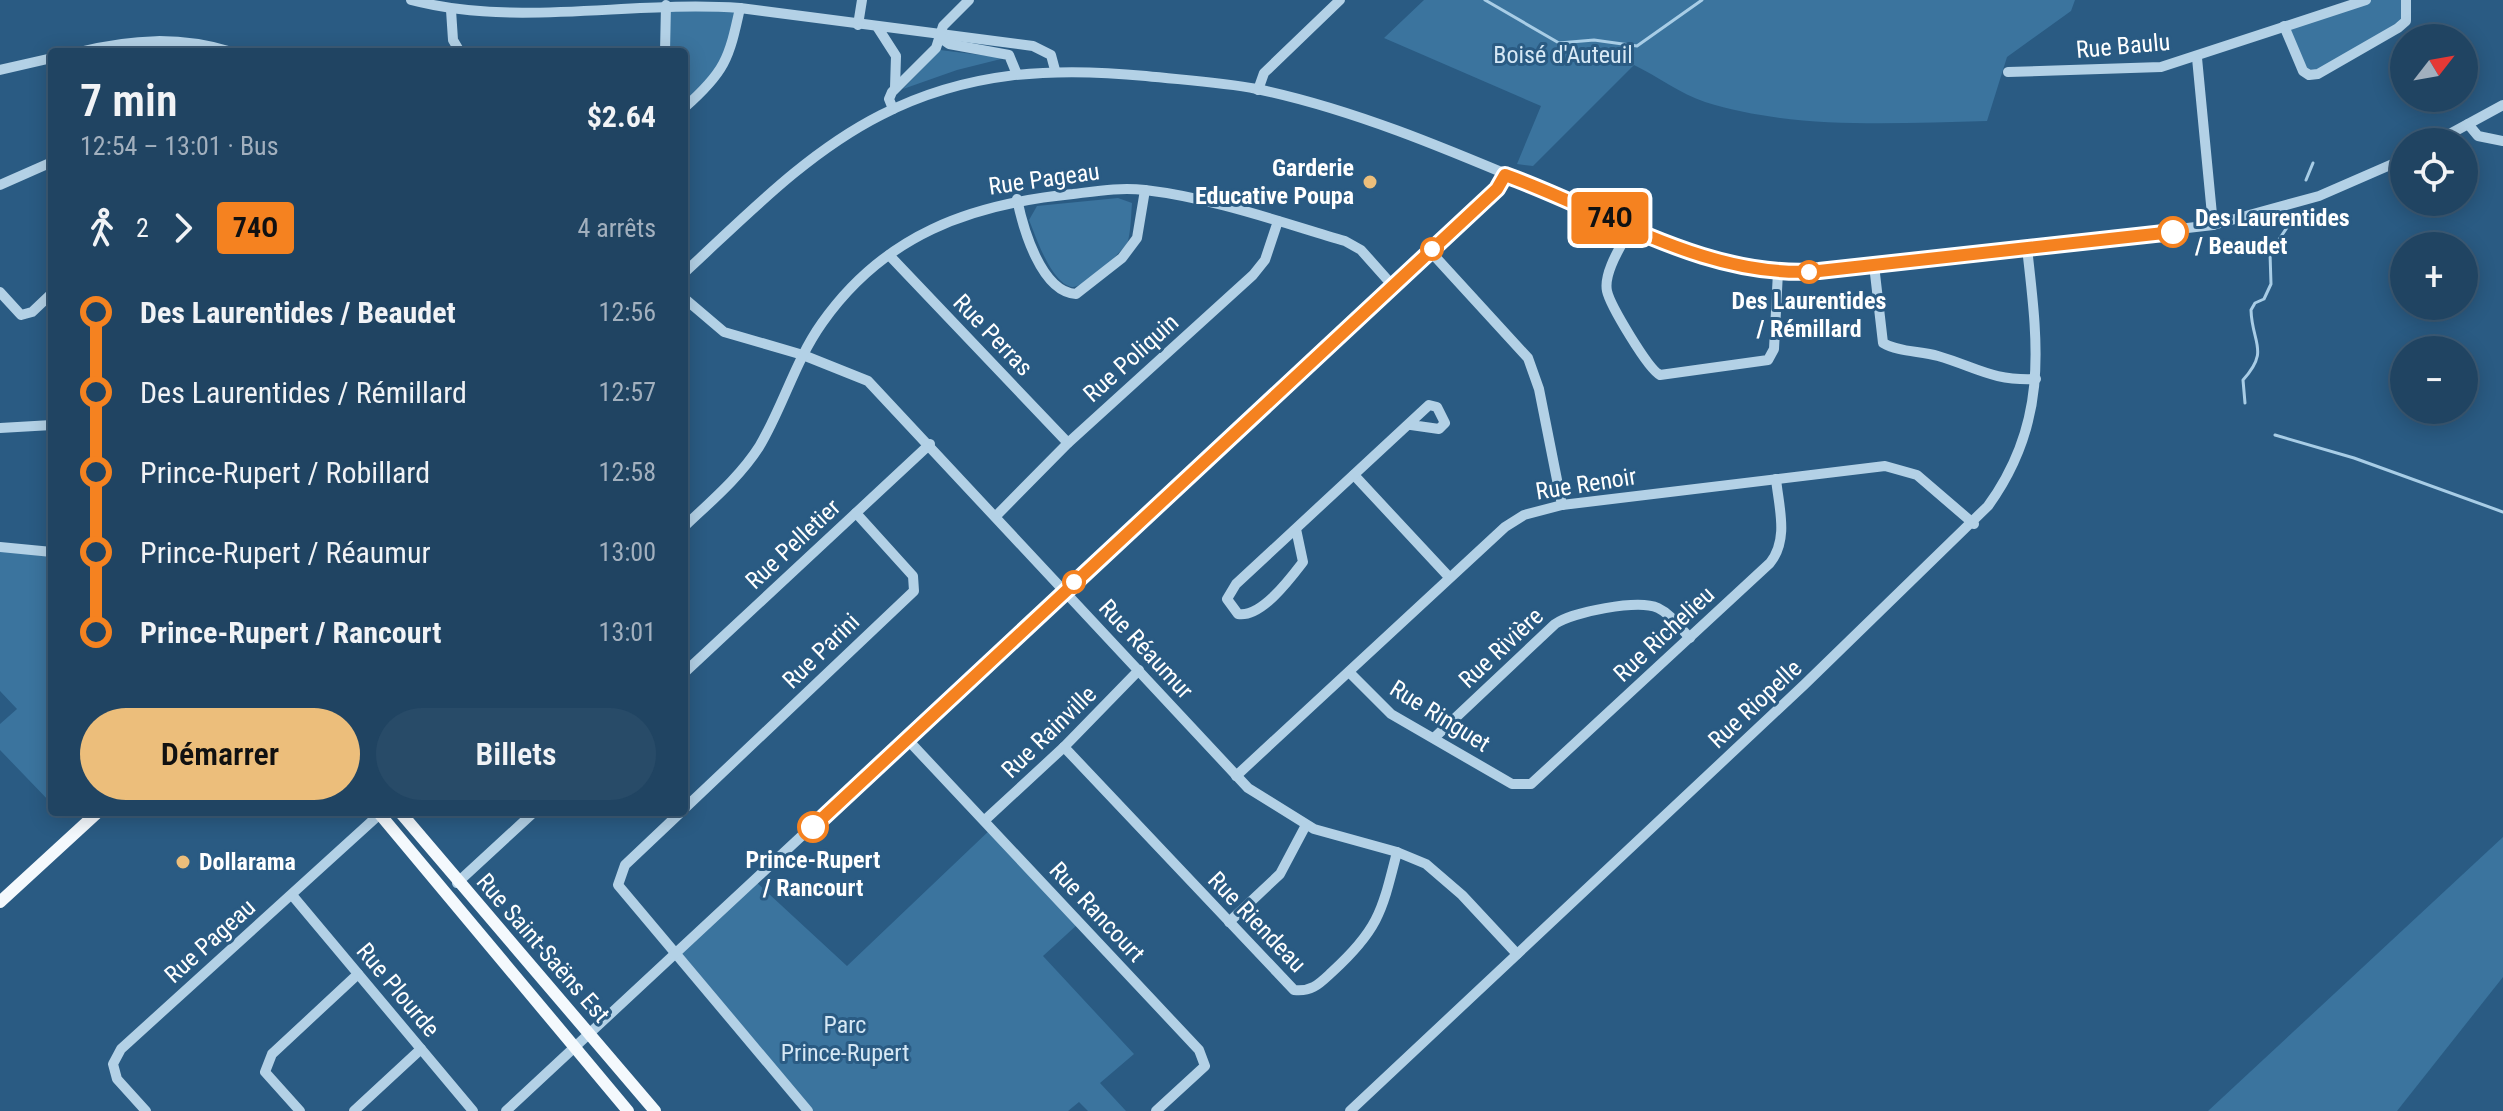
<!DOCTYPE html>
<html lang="fr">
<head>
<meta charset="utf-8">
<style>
	body { margin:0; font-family:"Roboto Condensed",sans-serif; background:#284b68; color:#f1f3f6; height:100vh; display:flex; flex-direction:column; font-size:30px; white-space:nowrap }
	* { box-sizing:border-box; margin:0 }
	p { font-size:26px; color:#a2b0be }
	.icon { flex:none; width:44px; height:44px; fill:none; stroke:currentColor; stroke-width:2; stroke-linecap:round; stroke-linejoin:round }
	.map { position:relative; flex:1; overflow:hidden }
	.sheet { position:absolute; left:48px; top:48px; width:640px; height:768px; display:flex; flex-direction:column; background:#204462; border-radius:8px; box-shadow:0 4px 20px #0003,0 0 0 2px #3d5c77 }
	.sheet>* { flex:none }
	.badge { padding:0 16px; border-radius:6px; font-size:28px; line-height:52px }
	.needle { width:52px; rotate:59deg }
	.fabs { position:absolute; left:2390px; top:24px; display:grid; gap:16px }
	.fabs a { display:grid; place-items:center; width:88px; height:88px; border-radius:50%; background:#204462; box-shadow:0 4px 20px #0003,0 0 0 2px #3d5c77; font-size:40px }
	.map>.badge { position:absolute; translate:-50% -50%; box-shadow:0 0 0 4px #fff }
	.legs { display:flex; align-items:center; gap:12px; height:88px; padding:0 32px; font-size:26px }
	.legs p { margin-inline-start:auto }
	.summary { display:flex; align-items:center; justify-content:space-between; height:136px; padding:0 32px }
	h1 { font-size:44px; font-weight:600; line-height:60px }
	.primary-button { display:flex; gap:16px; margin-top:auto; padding:16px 32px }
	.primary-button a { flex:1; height:92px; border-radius:48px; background:#ecbe7b; color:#111; font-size:32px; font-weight:600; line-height:92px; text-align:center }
	.primary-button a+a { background:#284b68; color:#f1f3f6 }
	ul { padding:0 32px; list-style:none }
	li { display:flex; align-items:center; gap:28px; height:80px; font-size:30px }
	li i { display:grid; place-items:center; width:12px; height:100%; margin:0 10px; background:currentColor }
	li i::after { content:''; width:20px; height:20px; margin:-10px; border:6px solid; border-radius:50%; background:#204462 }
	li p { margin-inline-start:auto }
	li:first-child i { background:linear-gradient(#0000 50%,currentColor 0) }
	li:last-child i { background:linear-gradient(currentColor 50%,#0000 0) }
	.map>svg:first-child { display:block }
	.green { fill:#3b749e }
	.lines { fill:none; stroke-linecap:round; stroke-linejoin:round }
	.stream { stroke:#a8cde6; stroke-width:3 }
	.minor { stroke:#b3d1e6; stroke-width:10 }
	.major { stroke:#f4f9fd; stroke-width:12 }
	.line-1-casing { stroke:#fff; stroke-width:18 }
	.line-1 { stroke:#f58220; stroke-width:12 }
	.poi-dot { fill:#ecbe7b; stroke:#2a5b83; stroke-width:3 }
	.stop-1-dot { fill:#fff; stroke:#f58220; stroke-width:4 }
	.labels { text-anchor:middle; stroke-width:6; stroke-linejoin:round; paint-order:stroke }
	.street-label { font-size:24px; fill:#fff; stroke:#2a5b83 }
	.park-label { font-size:24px; fill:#d6e8f5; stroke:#2a5b83 }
	.poi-label { font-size:24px; font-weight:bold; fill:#fff; stroke:#2a5b83; text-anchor:end }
	.stop-label { font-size:24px; font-weight:bold; fill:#fff; stroke:#2a5b83 }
</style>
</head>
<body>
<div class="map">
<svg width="2503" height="1111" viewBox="0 0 2503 1111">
	<rect width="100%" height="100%" fill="#2a5b83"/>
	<g class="green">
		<path d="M1424 0H2075L2071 11 2007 57 1987 121C1895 123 1794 130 1705 102 1681 94 1657 76 1634 65L1533 166 1517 164 1541 106 1384 38Z"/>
		<path d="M2366 0H2406V21L2309 75 2284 26Z"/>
		<path d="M666 5 740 8 729 56 684 108V52H665Z"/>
		<path d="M940 50 1005 58 957 70 903 89Z"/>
		<path d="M1118 198 1132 203C1131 215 1131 229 1128 241 1125 250 1082 289 1072 287 1051 283 1036 237 1029 220L1037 206Z"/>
		<path d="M0 547 52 552V804L0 750V724L17 709 0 691Z"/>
		<path d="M992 828 1078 924 1043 956 1134 1054 1100 1083 1126 1111H1088L1079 1102 1068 1111H808L675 954 755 881 847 966Z"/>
		<path d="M2503 837V977L2397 1111H2208Z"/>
	</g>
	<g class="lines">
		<g class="stream">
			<path d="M1485 0 1559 43 1594 40 1637 46 1702 0"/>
			<path d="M2306 180 2313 163"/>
			<path d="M2245 403 2243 380C2270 350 2252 344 2251 310L2255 303 2264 299 2271 284 2270 253 2290 223"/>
			<path d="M2275 435 2354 458 2503 512"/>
		</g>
		<g class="minor">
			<path d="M411 0C518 28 631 0 740 8L1033 46 1051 55 1055 70"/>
			<path d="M451 10 453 40 460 52"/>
			<path d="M858 25 862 0"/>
			<path d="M2284 26 2303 71 2309 75 2318 74 2398 28 2406 21V0"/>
			<path d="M878 28 896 56 895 88"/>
			<path d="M939 37 949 44 1009 55 1016 72"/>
			<path d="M79 52C133 39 179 36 232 52"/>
			<path d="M665 52 666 5"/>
			<path d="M2197 58 2213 225"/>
			<path d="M0 70 52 58"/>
			<path d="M2008 72 2161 67 2366 0"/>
			<path d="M1258 90 1264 73 1340 0"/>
			<path d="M684 108C725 72 729 59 740 8"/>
			<path d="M893 109 889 99 892 92 936 48 943 26 969 0"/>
			<path d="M2468 124 2478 136 2503 141"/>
			<path d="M2435 142 2503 105"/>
			<path d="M0 185 52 162"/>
			<path d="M1017 199C1023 228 1041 292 1076 294L1122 258 1137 238 1145 190"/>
			<path d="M1631 227C1623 243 1603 272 1607 291 1610 305 1648 369 1660 375L1768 360 1774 349 1778 272"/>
			<path d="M1430 251 1528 358 1539 389 1562 505"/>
			<path d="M889 255 1068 443"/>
			<path d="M1874 265 1883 343C1898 352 1920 351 1938 356 1976 367 1992 381 2036 379"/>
			<path d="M684 273C746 216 806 153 881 115 967 71 1053 67 1146 76 1183 80 1221 82 1257 89 1353 109 1447 149 1537 187 1626 225 1720 279 1819 271L2213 225 2319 196 2404 159"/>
			<path d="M0 292 21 315 32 312 52 293"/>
			<path d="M684 298 724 332 803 355 868 381 1248 788 1314 829 1397 852 1426 864 1462 895 1517 954"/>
			<path d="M0 428 52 425"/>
			<path d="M1354 475 1449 577"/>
			<path d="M996 516 1068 443 1253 275 1265 260 1278 221"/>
			<path d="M684 527C710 502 739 478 759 447 783 407 795 361 822 323 884 235 970 204 1073 194 1097 191 1121 187 1145 190 1213 198 1280 222 1345 241L1361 250 1393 286"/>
			<path d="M1296 529 1303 562C1290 579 1261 618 1238 614L1227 599 1236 584 1429 405 1437 407 1445 423 1439 429 1411 425"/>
			<path d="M0 547 52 552"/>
			<path d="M1349 672 1391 714 1512 784H1531L1770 563C1789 539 1779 508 1776 479"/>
			<path d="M684 673 930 444"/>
			<path d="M1434 738 1555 624C1572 612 1638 599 1658 608 1671 614 1680 628 1690 638"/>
			<path d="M907 739 1199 1050 1205 1066 1156 1111"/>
			<path d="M1064 747 1294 990C1312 992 1319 984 1332 972 1379 929 1382 911 1397 852"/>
			<path d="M1236 776 1505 527 1524 515 1562 505 1885 466 1917 475 1974 524"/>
			<path d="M684 809 914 591 913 576 856 513"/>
			<path d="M681 812 625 865 618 885 808 1111"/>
			<path d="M985 820 1064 747 1139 670"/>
			<path d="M457 883 534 812"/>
			<path d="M292 895 473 1111"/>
			<path d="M1229 922 1280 874 1306 825"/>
			<path d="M146 1111 117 1079 113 1064 121 1049 382 812"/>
			<path d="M300 1111 265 1072 272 1054 358 974"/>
			<path d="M354 1111 421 1049"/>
			<path d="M506 1111 1497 189 1505 175"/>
			<path d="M1350 1111 1805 684 1988 506C2049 422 2038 345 2027 248"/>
		</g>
		<g class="major">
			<path d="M378 812 628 1111"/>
			<path d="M400 812 655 1111"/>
			<path d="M0 902 98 812"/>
		</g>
	</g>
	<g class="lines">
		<g class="line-1-casing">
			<path id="line-1" d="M813 827 1497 189 1505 175C1606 211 1707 280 1819 271L2173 232"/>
		</g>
		<use href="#line-1" class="line-1"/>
	</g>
	<g class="poi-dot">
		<circle cx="1370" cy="182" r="8"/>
		<circle cx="183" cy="862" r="8"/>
	</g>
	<g class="stop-1-dot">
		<circle cx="2173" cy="232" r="14"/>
		<circle cx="1432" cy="249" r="10"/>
		<circle cx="1809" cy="272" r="10"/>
		<circle cx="1074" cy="582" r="10"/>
		<circle cx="813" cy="827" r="14"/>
	</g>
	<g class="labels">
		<g class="street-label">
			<text transform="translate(2123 46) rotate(-5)" y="8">Rue Baulu</text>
			<text transform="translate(1044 179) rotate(-8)" y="8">Rue Pageau</text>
			<text transform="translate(993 335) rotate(46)" y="8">Rue Perras</text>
			<text transform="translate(1131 358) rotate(-42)" y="8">Rue Poliquin</text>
			<text transform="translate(1586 484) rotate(-9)" y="8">Rue Renoir</text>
			<text transform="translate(793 544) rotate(-43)" y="8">Rue Pelletier</text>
			<text transform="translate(1664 634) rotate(-43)" y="8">Rue Richelieu</text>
			<text transform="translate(1501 648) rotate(-43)" y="8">Rue Rivière</text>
			<text transform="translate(1146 649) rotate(47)" y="8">Rue Réaumur</text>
			<text transform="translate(821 651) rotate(-44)" y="8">Rue Parini</text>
			<text transform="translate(1755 704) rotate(-43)" y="8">Rue Riopelle</text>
			<text transform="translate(1440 716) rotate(32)" y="8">Rue Ringuet</text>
			<text transform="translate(1049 732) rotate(-44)" y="8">Rue Rainville</text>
			<text transform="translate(1097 912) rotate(47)" y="8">Rue Rancourt</text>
			<text transform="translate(1257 922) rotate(46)" y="8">Rue Riendeau</text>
			<text transform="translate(210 941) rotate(-42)" y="8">Rue Pageau</text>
			<text transform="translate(543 948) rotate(49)" y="8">Rue Saint-Saëns Est</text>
			<text transform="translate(398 990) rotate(50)" y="8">Rue Plourde</text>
		</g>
		<g class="park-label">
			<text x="1563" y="63">Boisé d'Auteuil</text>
			<text x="845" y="1033">Parc<tspan x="845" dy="28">Prince-Rupert</tspan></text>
		</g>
		<g class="poi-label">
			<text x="1354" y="176">Garderie<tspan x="1354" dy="28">Educative Poupa</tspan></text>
			<text x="199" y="870" text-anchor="start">Dollarama</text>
		</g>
		<g class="stop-label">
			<text x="2195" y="226" text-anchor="start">Des Laurentides<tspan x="2195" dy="28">/ Beaudet</tspan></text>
			<text x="1809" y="309">Des Laurentides<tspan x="1809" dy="28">/ Rémillard</tspan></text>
			<text x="813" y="868">Prince-Rupert<tspan x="813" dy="28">/ Rancourt</tspan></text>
		</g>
	</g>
</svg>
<div class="fabs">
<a><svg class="needle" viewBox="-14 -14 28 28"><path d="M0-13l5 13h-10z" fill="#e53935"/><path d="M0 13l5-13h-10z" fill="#a2b0be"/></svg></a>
<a><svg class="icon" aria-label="locate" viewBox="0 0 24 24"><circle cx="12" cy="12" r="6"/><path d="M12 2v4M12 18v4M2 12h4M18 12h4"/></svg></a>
<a>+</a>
<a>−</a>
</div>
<b class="badge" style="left:1610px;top:218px;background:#f58220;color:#111">74O</b>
<section class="sheet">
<div class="summary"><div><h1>7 min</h1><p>12:54 – 13:01 · Bus</p></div><b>$2.64</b></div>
<div class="legs"><svg class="icon" aria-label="walk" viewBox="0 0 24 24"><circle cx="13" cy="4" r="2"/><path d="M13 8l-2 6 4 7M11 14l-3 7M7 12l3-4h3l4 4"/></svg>2<svg class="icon" aria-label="forward" viewBox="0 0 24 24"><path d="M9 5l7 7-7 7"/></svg><b class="badge" style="background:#f58220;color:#111">74O</b><p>4 arrêts</p></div>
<ul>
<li><i style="color:#f58220"></i><b>Des Laurentides / Beaudet</b><p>12:56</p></li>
<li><i style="color:#f58220"></i><span>Des Laurentides / Rémillard</span><p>12:57</p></li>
<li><i style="color:#f58220"></i><span>Prince-Rupert / Robillard</span><p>12:58</p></li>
<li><i style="color:#f58220"></i><span>Prince-Rupert / Réaumur</span><p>13:00</p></li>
<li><i style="color:#f58220"></i><b>Prince-Rupert / Rancourt</b><p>13:01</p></li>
</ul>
<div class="primary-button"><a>Démarrer</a><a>Billets</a></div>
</section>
</div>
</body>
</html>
